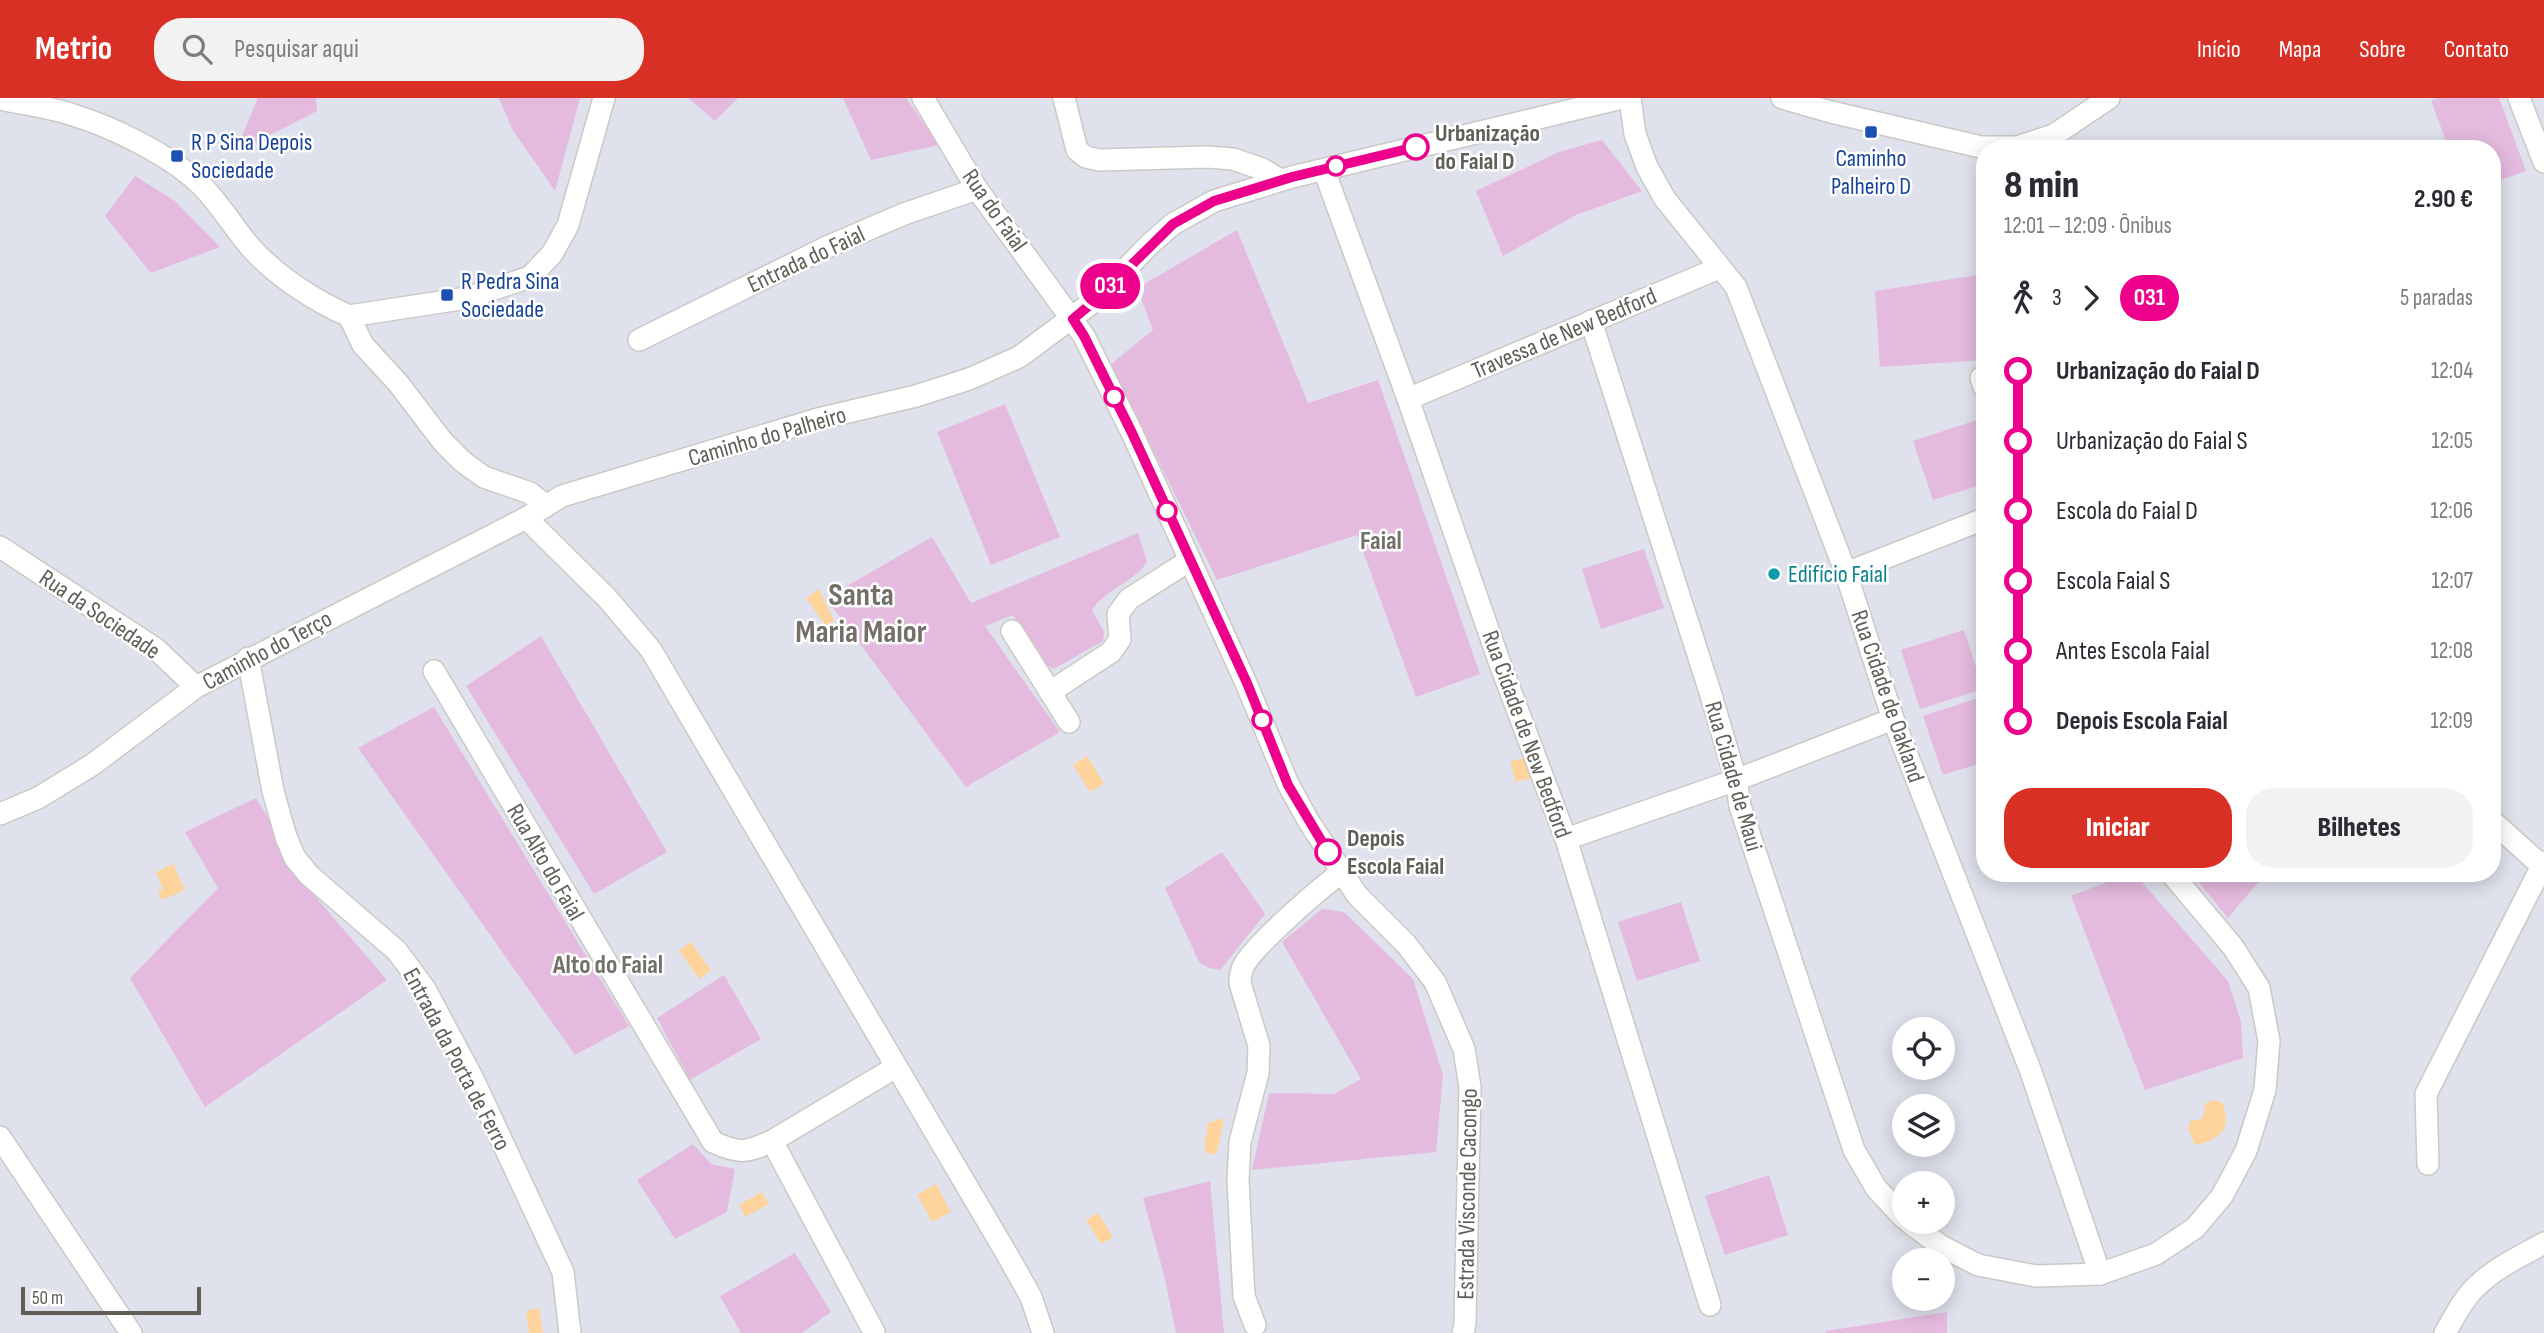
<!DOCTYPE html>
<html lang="pt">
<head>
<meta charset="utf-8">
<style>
	body { margin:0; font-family:"Sofia Sans Condensed",sans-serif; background:#f2f2f3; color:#2b2b33; height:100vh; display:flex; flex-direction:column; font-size:26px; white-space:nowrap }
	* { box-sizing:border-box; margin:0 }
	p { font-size:23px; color:#7c7c81 }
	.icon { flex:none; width:38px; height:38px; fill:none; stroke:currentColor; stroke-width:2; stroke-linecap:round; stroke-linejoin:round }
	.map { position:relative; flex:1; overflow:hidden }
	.drawer { position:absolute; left:1976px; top:42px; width:525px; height:742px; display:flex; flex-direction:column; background:#fff; border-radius:28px; box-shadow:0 4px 18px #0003 }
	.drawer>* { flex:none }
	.badge { padding:0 14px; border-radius:23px; font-size:24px; line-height:46px }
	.buttons { position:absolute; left:1892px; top:919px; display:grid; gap:14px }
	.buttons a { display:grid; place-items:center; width:63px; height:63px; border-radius:50%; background:#fff; box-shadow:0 4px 18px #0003; font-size:35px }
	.scale { position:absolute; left:21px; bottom:18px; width:180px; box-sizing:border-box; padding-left:7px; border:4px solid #615e58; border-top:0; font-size:19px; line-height:24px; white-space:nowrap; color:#615e58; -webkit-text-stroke:5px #fff; paint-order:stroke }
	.map>.badge { position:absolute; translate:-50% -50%; box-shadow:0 0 0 4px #fff }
	.legs { display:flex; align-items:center; gap:10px; height:77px; padding:0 28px; font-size:23px }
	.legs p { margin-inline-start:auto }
	.head { display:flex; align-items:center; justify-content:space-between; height:119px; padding:0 28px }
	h1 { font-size:38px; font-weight:800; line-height:52px }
	.button { display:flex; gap:14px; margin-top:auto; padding:14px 28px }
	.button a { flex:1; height:80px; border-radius:28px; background:#d93025; color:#fff; font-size:28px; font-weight:800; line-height:80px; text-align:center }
	.button a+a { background:#f2f2f3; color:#2b2b33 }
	ul { padding:0 28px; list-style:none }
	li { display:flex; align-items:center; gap:24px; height:70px; font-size:26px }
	li i { display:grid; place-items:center; width:10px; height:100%; margin:0 9px; background:currentColor }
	li i::after { content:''; width:18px; height:18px; margin:-9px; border:5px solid; border-radius:50%; background:#fff }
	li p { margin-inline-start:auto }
	li:first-child i { background:linear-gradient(#0000 50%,currentColor 0) }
	li:last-child i { background:linear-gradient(currentColor 50%,#0000 0) }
	header { display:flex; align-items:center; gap:42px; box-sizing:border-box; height:98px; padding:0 35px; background:#d93025; color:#fff }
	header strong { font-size:33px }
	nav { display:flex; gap:38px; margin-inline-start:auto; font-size:24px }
	.search { width:490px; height:63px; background:#f2f2f3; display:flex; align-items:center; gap:18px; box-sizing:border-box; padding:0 24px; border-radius:28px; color:#7c7c81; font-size:26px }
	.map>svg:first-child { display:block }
	.green { fill:#e4bbdf }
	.water { fill:#ffd49c }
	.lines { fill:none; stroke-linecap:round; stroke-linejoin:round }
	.minor-casing { stroke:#cbc9c4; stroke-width:24 }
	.minor { stroke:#fff; stroke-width:21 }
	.line-1-casing { stroke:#fff; stroke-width:16 }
	.line-1 { stroke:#ec008c; stroke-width:10 }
	.transit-dot { fill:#1a4fb4; stroke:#fff; stroke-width:2.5 }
	.stop-1-dot { fill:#fff; stroke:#ec008c; stroke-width:3.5 }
	.culture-dot { fill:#0f9aa8; stroke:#fff; stroke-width:2.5 }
	.labels { text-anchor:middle; stroke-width:5; stroke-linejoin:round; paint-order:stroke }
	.stop-label { font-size:24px; font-weight:bold; fill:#615e58; stroke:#fff; text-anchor:start }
	.transit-label { font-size:24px; fill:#164399; stroke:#fff; text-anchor:start }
	.street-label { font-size:24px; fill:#615e58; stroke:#fff }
	.culture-label { font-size:24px; fill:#0d838f; stroke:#fff; text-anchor:start }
	.neighbourhood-label { font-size:26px; font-weight:bold; fill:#736f69; stroke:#fff }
	.district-label { font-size:32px; font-weight:bold; fill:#736f69; stroke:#fff }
</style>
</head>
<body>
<header>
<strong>Metrio</strong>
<div class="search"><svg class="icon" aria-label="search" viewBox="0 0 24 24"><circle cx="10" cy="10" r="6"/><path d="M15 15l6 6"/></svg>Pesquisar aqui</div>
<nav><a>Início</a><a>Mapa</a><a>Sobre</a><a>Contato</a></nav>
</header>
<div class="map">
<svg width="2544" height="1235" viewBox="0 0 2544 1235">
	<rect width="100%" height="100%" fill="#dfe1ec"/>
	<g class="green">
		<path d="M258 0H316L317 13 254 45 241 40Z"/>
		<path d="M499 0H580L555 93 512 31Z"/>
		<path d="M688 0H738L715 23Z"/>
		<path d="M843 0H906L939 47 871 62Z"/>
		<path d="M2438 0H2499L2526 73 2492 85V51H2449L2431 3Z"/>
		<path d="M1602 42 1642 93 1576 117 1503 158 1476 93 1559 54Z"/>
		<path d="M135 78 175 103 220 149 151 175 105 118Z"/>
		<path d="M1237 132 1308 305 1378 282 1480 576 1416 599 1357 437 1217 482 1111 266 1153 232 1137 190Z"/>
		<path d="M1984 176V262L1880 269 1875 193Z"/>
		<path d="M1005 306 1060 439 991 467 937 334Z"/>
		<path d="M1977 322 1984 346V386L1933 402 1913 343Z"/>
		<path d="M1138 435 1147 464C1133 485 1107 490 1092 512L1104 534 1103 543 1054 571 1048 568 1013 517 985 528 1060 634 966 689 826 500 932 439 971 505Z"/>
		<path d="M1644 451 1664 510 1601 531 1582 471Z"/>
		<path d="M1964 532 1983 591 1920 611 1901 552Z"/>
		<path d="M541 538 667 754 594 796 466 588Z"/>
		<path d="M1984 598V664L1943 677 1923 618Z"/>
		<path d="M434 609 629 928 575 957 358 650Z"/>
		<path d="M256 700 314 797 387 882 205 1009 130 880 218 790 185 734Z"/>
		<path d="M1222 754 1265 816 1220 872 1209 870 1199 864 1165 790Z"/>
		<path d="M2131 775H2134L2228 883 2241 924 2243 960 2145 992 2071 798Z"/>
		<path d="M2191 775H2266L2228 820Z"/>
		<path d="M1681 804 1700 863 1637 883 1618 824Z"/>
		<path d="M1322 811 1344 814 1413 881 1443 977 1436 1054 1252 1072 1269 995 1334 996 1361 981 1282 844Z"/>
		<path d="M724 877 761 941 690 982 657 920Z"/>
		<path d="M693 1046 711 1066 735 1071 727 1114 675 1141 637 1082Z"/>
		<path d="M1769 1077 1788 1137 1725 1157 1705 1098Z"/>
		<path d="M1210 1083 1224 1235H1176L1164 1177 1143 1100Z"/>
		<path d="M795 1155 831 1214 802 1235H741L720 1198Z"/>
		<path d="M1947 1214V1235H1826V1233Z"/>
	</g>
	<g class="water">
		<path d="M819 491 834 523 826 528 806 500Z"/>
		<path d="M1087 658 1104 686 1090 694 1073 667Z"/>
		<path d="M1525 659 1531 680 1516 684 1510 664Z"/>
		<path d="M173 766 185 792 162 802 158 794 163 791 156 774Z"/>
		<path d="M691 844 711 872 699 881 679 852Z"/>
		<path d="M2214 1002 2223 1005C2224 1011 2227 1018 2226 1023 2225 1038 2207 1045 2195 1047L2188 1031 2191 1022H2200L2205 1014 2204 1006Z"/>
		<path d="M1224 1020 1217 1054 1210 1057 1204 1051 1208 1025Z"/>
		<path d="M936 1086 951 1114 932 1124 917 1097Z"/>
		<path d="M762 1094 769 1106 745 1119 739 1107Z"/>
		<path d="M1098 1115 1113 1139 1101 1146 1086 1122Z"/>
		<path d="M539 1210 543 1235H529L526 1213Z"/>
	</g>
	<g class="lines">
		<g class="minor-casing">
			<g id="minor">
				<path d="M923 0 977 91 1084 238 1132 335 1246 585 1288 686 1309 724 1357 797 1406 846 1435 884 1464 951 1470 989 1465 1225 1463 1235"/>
				<path d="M1064 0 1077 52 1086 59 1099 62 1208 59 1233 61 1262 71 1280 82"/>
				<path d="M1630 0 1635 36 1647 69 1665 101 1736 189 1846 475 1893 621 2031 974 2100 1176"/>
				<path d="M1782 0 1831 14 1981 49H2017L2054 37 2109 0"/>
				<path d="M2519 0 2544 64"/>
				<path d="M0 1C24 6 50 9 73 17 113 29 169 57 199 85 220 105 234 131 253 152 278 179 315 203 349 218L363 247 398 285 443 344 463 364 484 379 530 395 546 408"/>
				<path d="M1324 72 1408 301 1499 563 1566 741 1710 1207"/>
				<path d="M349 218 467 200 530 179 552 156 568 127 604 0"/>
				<path d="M1591 223 1711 597 1736 682 1740 708 1854 1052 1876 1090 1904 1120"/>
				<path d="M639 242 827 149 904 116 977 91"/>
				<path d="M1981 280 1984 289"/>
				<path d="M1408 301 1719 170"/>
				<path d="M526 420 607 500 651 552 1008 1158 1031 1199 1043 1235"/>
				<path d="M0 449 156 551 196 589"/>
				<path d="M1846 475 1984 421"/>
				<path d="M1012 533 1069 624"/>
				<path d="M248 560 273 693 286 739 295 760 309 777 397 853 425 891 473 981 563 1174 570 1235"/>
				<path d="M434 573 713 1044C740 1056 746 1055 772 1043L896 969"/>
				<path d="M1050 594 1111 554 1120 541 1118 516 1129 501 1190 462"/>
				<path d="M0 716 38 700 92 667 196 589 526 420 562 398 818 321 916 298 969 281 1019 259 1097 201 1150 146 1173 126 1214 103 1292 79 1622 0"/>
				<path d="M2492 723 2544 770"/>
				<path d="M1566 741 1736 682 1893 621"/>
				<path d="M0 1039 131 1235"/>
				<path d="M772 1043 874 1234"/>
				<path d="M2428 1066 2426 996 2544 764"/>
				<path d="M1909 1124 1941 1148 1978 1167 2036 1178 2100 1176 2156 1156 2195 1130 2222 1098 2246 1053 2265 992 2269 943 2259 890 2233 849 2171 775"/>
				<path d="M1255 1227 1244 1198 1238 1082 1240 1044 1258 975 1259 948 1240 885C1240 880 1241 874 1243 869 1253 848 1320 790 1341 775"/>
				<path d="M2445 1235C2455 1218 2464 1199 2479 1186 2498 1168 2522 1158 2544 1145"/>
			</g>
		</g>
		<use href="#minor" class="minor"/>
	</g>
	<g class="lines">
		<g class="line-1-casing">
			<path id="line-1" d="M1328 754 1288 687 1247 585 1132 335 1084 238 1073 221 1097 201 1173 126 1214 103 1292 79 1416 49"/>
		</g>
		<use href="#line-1" class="line-1"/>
	</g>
	<g class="transit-dot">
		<rect x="1864" y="27" width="14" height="14" rx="3.5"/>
		<rect x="170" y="51" width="14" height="14" rx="3.5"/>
		<rect x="440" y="190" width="14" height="14" rx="3.5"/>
	</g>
	<g class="stop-1-dot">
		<circle cx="1416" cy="49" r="12"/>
		<circle cx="1336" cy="68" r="9"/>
		<circle cx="1114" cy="299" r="9"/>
		<circle cx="1167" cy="413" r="9"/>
		<circle cx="1262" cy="622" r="9"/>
		<circle cx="1328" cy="754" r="12"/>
	</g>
	<circle class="culture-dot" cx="1774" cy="476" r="7"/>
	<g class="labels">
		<g class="stop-label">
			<text x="1435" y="43">Urbanização<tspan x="1435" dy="28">do Faial D</tspan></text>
			<text x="1347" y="748">Depois<tspan x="1347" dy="28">Escola Faial</tspan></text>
		</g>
		<g class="transit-label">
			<text x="191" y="52">R P Sina Depois<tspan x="191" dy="28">Sociedade</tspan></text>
			<text x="1871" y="68" text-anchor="middle">Caminho<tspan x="1871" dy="28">Palheiro D</tspan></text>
			<text x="461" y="191">R Pedra Sina<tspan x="461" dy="28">Sociedade</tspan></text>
		</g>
		<g class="street-label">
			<text transform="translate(995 112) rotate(55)" y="8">Rua do Faial</text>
			<text transform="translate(806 161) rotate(-25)" y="8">Entrada do Faial</text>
			<text transform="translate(1564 235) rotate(-23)" y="8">Travessa de New Bedford</text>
			<text transform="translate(767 338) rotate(-16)" y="8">Caminho do Palheiro</text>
			<text transform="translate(100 516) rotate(34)" y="8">Rua da Sociedade</text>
			<text transform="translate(267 552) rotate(-28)" y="8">Caminho do Terço</text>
			<text transform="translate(1888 598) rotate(71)" y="8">Rua Cidade de Oakland</text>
			<text transform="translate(1527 636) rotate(70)" y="8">Rua Cidade de New Bedford</text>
			<text transform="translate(1734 678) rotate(74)" y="8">Rua Cidade de Maui</text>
			<text transform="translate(546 764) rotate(60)" y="8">Rua Alto do Faial</text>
			<text transform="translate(457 961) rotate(62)" y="8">Entrada da Porta de Ferro</text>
			<text transform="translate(1467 1096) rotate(-89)" y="8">Estrada Visconde Cacongo</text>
		</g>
		<g class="culture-label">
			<text x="1788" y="484">Edifício Faial</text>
		</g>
		<g class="neighbourhood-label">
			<text x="1381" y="451">Faial</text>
			<text x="608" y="875">Alto do Faial</text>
		</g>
		<g class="district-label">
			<text x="861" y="507">Santa<tspan x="861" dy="37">Maria Maior</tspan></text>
		</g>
	</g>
</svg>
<div class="buttons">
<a><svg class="icon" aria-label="locate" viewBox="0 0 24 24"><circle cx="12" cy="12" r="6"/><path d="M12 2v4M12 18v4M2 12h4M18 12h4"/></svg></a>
<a><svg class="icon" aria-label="layers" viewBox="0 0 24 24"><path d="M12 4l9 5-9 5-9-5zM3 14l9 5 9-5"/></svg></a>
<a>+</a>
<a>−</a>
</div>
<div class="scale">50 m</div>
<b class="badge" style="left:1110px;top:188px;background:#ec008c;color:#fff">031</b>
<section class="drawer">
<div class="head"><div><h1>8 min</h1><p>12:01 – 12:09 · Ônibus</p></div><b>2.90 €</b></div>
<div class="legs"><svg class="icon" aria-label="walk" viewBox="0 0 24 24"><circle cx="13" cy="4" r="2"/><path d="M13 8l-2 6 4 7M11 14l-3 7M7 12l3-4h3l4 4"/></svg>3<svg class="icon" aria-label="forward" viewBox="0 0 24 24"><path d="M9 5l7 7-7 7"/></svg><b class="badge" style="background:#ec008c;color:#fff">031</b><p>5 paradas</p></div>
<ul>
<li><i style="color:#ec008c"></i><b>Urbanização do Faial D</b><p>12:04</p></li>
<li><i style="color:#ec008c"></i><span>Urbanização do Faial S</span><p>12:05</p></li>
<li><i style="color:#ec008c"></i><span>Escola do Faial D</span><p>12:06</p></li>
<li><i style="color:#ec008c"></i><span>Escola Faial S</span><p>12:07</p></li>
<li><i style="color:#ec008c"></i><span>Antes Escola Faial</span><p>12:08</p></li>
<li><i style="color:#ec008c"></i><b>Depois Escola Faial</b><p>12:09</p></li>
</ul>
<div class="button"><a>Iniciar</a><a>Bilhetes</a></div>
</section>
</div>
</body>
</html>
